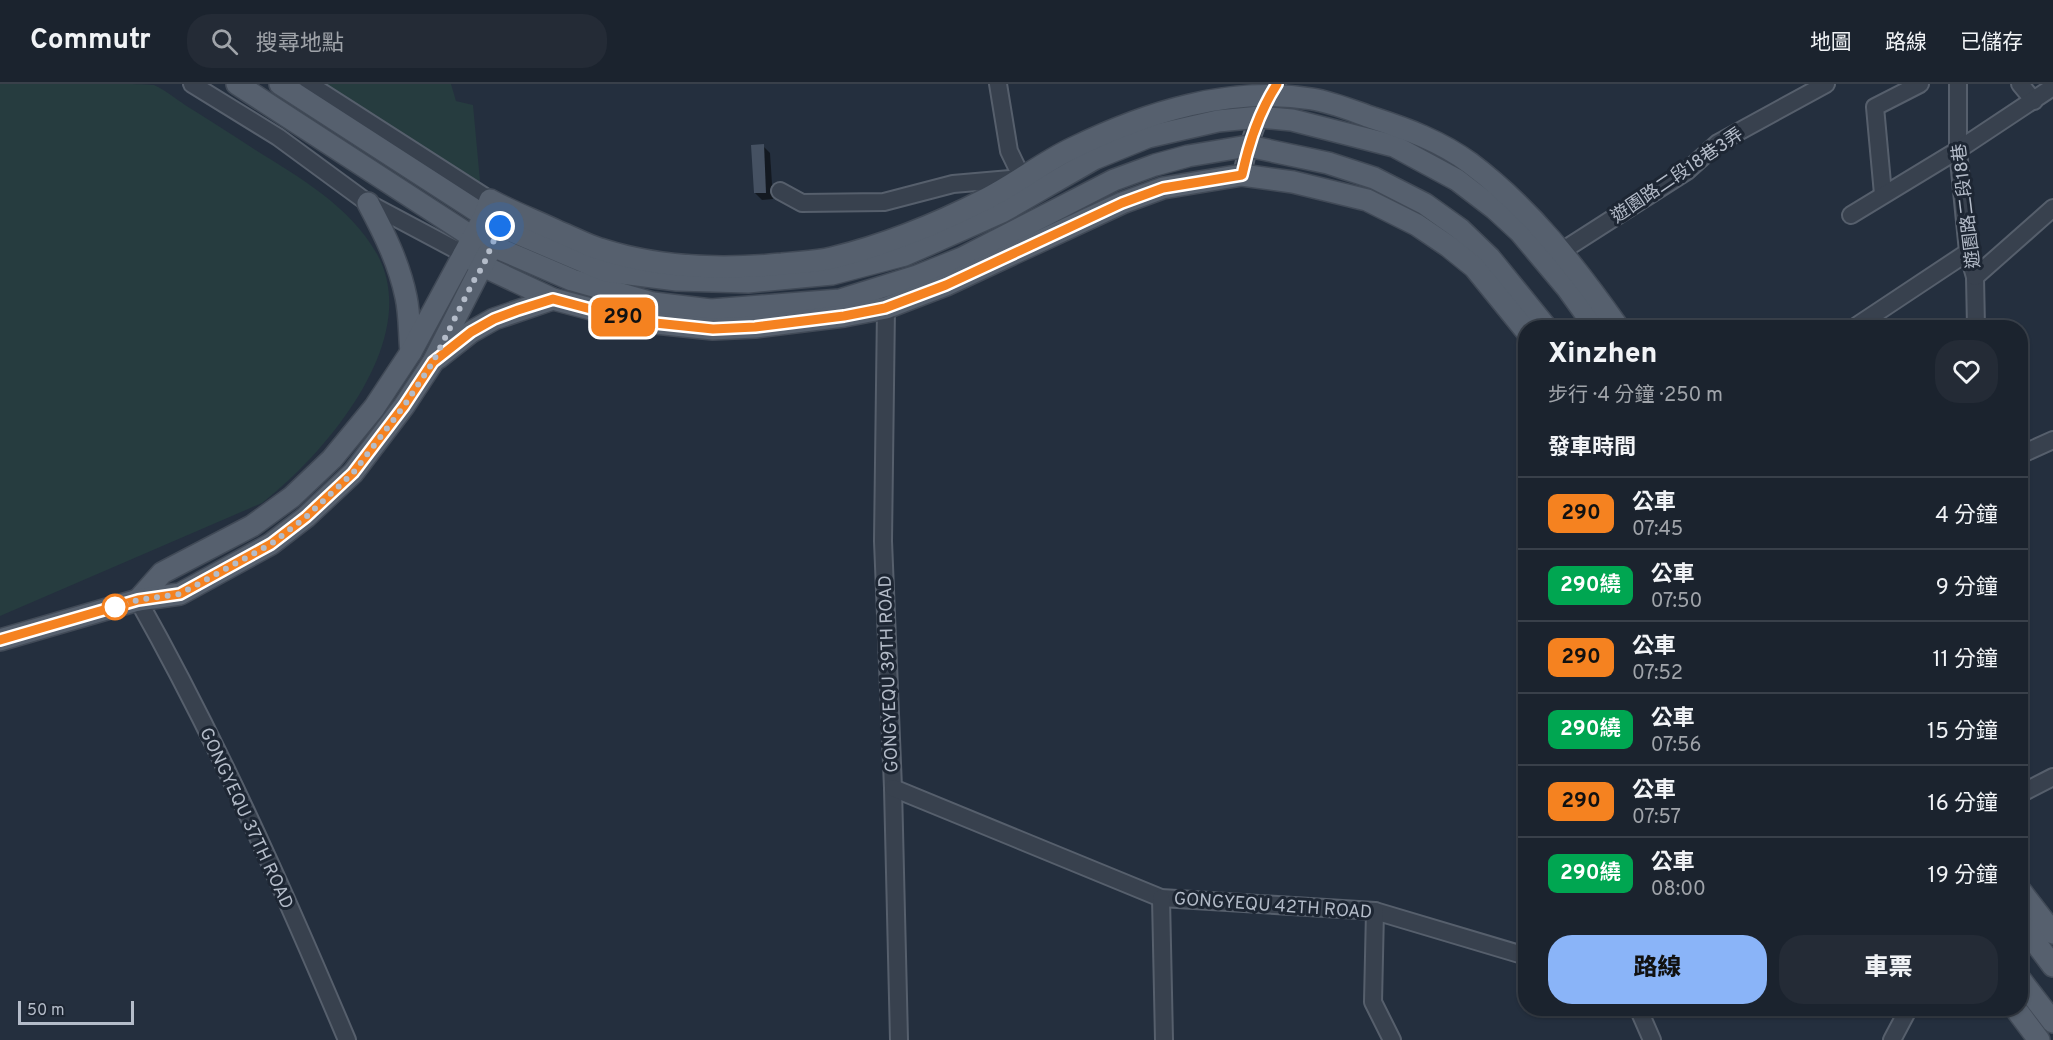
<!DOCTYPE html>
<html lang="zh-TW">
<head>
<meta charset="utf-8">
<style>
	body { margin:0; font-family:Overpass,"Noto Sans TC",sans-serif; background:#242b36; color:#f1f3f6; height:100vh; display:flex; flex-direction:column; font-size:22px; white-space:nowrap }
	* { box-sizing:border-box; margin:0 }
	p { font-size:20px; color:#a0a4aa }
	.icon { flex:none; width:33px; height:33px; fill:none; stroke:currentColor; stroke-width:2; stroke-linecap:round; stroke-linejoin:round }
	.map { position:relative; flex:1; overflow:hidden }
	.side { position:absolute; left:1518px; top:236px; width:510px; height:696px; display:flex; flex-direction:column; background:#1b232e; border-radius:24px; box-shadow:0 2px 4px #0004,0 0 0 2px #39404a }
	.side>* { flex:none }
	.badge { padding:0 12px; border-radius:9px; font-size:21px; line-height:39px }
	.scale { position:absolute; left:18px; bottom:15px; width:116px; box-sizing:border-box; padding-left:6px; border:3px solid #b4bcc9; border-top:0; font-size:16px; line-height:21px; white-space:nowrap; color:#b4bcc9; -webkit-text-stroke:4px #1d2633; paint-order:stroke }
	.you { position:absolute; width:30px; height:30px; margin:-15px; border:4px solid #fff; border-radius:50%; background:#1a73e8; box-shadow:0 0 0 9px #1a73e833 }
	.map>.badge { position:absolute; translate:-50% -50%; box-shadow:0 0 0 3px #fff }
	h2 { padding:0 30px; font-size:22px; line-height:54px }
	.round { display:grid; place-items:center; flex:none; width:63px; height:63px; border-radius:24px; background:#242b36 }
	.overview { display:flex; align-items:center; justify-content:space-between; height:102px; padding:0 30px }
	h1 { font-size:28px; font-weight:800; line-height:45px }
	.button { display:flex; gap:12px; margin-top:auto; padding:12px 30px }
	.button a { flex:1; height:69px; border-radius:24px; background:#8ab4f8; color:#111; font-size:24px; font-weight:800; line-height:69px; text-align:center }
	.button a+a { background:#242b36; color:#f1f3f6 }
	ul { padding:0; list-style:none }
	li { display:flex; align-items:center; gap:18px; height:72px; padding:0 30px; border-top:2px solid #39404a }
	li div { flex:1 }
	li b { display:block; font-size:22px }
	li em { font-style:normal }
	li .badge { min-width:66px; font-weight:700; text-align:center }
	header { display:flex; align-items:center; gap:36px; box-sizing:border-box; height:84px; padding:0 30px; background:#1b232e; border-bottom:2px solid #39404a }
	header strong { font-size:28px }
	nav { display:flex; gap:33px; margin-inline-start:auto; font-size:21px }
	.search { width:420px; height:54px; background:#242b36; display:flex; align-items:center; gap:15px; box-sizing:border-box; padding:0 21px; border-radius:24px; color:#a0a4aa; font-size:22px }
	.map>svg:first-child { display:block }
	.green { fill:#263c3f }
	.shadow { fill:#0007 }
	.building { fill:#455162 }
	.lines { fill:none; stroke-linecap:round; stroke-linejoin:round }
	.minor-casing { stroke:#565f6c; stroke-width:20 }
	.major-casing { stroke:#414a57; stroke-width:24 }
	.minor { stroke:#38414e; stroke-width:16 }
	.major { stroke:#56606e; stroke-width:21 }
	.line-casing { stroke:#fff; stroke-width:14 }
	.line { stroke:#f58220; stroke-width:9 }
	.walk { stroke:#b4bcc9; stroke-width:6; stroke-dasharray:0 10.8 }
	.stop-dot { fill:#fff; stroke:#f58220; stroke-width:3 }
	.labels { text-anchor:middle; stroke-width:6; stroke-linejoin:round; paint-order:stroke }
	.street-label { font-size:18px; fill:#b4bcc9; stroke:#1d2633 }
</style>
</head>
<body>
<header>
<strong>Commutr</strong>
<div class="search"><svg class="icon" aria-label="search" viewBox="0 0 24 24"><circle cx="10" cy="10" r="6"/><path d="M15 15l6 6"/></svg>搜尋地點</div>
<nav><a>地圖</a><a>路線</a><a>已儲存</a></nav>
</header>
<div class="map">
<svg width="2053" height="956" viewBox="0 0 2053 956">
	<rect width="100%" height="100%" fill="#242f3e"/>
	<g class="green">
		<path d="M0 0C39 0 79 0 118 0 129 0 145 0 154 1 165 6 175 14 185 21 208 35 231 50 254 65 300 94 349 121 377 170 424 255 325 370 262 419L0 532Z"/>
		<path d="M302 0H451L456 17 473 21 480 97H451Z"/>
	</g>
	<path class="shadow" d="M763 62 770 69 773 115 762 116 755 109Z"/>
	<path class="building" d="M764 60 766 109H754L751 61Z"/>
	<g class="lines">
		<g class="minor-casing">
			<g id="minor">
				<path d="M192 0 278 53 368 119 464 170"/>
				<path d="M309 0 490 116"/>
				<path d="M1958 0V66L1968 168 1975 193 1976 243"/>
				<path d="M2020 0 2034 17"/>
				<path d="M1242 91C1248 59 1259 28 1277 0"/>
				<path d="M780 107 802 119 884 118 953 100 1022 94 1009 67 998 0"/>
				<path d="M1883 110 1875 23 1920 0"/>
				<path d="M1851 131 1958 66 2053 3"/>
				<path d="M1562 167 1687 87 1718 59 1826 0"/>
				<path d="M1975 193 2053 124"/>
				<path d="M886 224 883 457 893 704 899 956"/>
				<path d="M1855 243 1968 168"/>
				<path d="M2020 371 2053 356"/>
				<path d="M138 516C218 658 284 807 347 956"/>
				<path d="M893 704 1161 814 1375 827 1526 872"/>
				<path d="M2020 710 2053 693"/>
				<path d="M1161 814 1164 956"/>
				<path d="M1375 827 1373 918 1392 956"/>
				<path d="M1638 924 1652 956"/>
				<path d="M1892 956 1909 924"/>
			</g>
		</g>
		<g class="major-casing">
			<g id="major">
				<path d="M237 0 474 154 572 196 653 219 711 226 840 216 917 192 962 174 1114 96 1155 81 1188 72 1248 62 1328 79 1374 94 1425 120 1460 145 1490 174 1546 243"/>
				<path d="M280 0 500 142 606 187 677 196 748 198 832 190 905 171 1002 128 1094 75 1148 53 1218 37 1260 33 1292 36 1394 62 1457 96 1495 125 1520 148 1567 204 1595 243"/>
				<path d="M368 119C384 149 399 179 406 213 410 231 409 250 411 268"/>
				<path d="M464 170 483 182 553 215 636 237 713 245 755 243 844 232 886 224 946 201 1122 119 1163 104 1242 91 1293 98 1367 116 1417 141 1448 162 1474 183 1526 247"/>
				<path d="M438 274 471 248 494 235 553 215"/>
				<path d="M138 516 162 489 252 442 292 413 332 375 374 324 411 268 484 133 490 116C512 128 536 137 559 148 572 153 586 161 600 165 658 184 721 186 782 180 798 178 816 178 832 174 885 161 937 140 986 115 1016 100 1043 78 1073 64 1147 28 1229 2 1312 15 1332 18 1353 27 1373 34 1407 45 1440 57 1470 79 1530 124 1575 182 1618 243"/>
				<path d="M0 556 138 516 180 510 271 460 306 433 353 389 404 322 433 278 488 170"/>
				<path d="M2020 806 2053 849"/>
				<path d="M2020 838 2053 882"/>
				<path d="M2020 895 2053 938"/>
				<path d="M2015 924 2039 956"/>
			</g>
		</g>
		<use href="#minor" class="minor"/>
		<use href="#major" class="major"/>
	</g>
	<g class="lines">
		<g class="line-casing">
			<path id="line" d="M0 556 138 516 180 510 271 460 306 433 353 389 404 322 433 278 471 248 494 235 518 226 553 215 636 237 713 245 755 243 844 232 885 224 946 201 1122 119 1163 104 1242 91C1249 58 1259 28 1277 0"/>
		</g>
		<use href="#line" class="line"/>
		<path class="walk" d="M115 523 138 516 180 510 271 460 306 433 353 389 404 322 433 278 473 198 483 182 500 142"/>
	</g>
	<circle class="stop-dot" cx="115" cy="523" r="12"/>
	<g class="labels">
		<g class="street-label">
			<text transform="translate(1677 91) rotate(-34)" y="6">遊園路二段18巷3弄</text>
			<text transform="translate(1966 122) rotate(-97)" y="6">遊園路二段18巷</text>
			<text transform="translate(888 590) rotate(-92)" y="6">GONGYEQU 39TH ROAD</text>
			<text transform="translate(247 734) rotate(65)" y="6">GONGYEQU 37TH ROAD</text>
			<text transform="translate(1273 821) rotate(4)" y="6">GONGYEQU 42TH ROAD</text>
		</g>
	</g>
</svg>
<div class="scale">50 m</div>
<div class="you" style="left:500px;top:142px"></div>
<b class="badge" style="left:623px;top:233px;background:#f58220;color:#111">290</b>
<section class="side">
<div class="overview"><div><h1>Xinzhen</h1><p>步行 · 4 分鐘 · 250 m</p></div><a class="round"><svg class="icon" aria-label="heart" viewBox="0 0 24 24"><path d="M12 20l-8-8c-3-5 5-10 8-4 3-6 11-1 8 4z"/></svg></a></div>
<h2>發車時間</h2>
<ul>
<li><span class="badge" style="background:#f58220;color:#111">290</span><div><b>公車</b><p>07:45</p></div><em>4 分鐘</em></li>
<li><span class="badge" style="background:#00a651;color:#fff">290繞</span><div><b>公車</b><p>07:50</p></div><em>9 分鐘</em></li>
<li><span class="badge" style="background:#f58220;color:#111">290</span><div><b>公車</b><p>07:52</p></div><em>11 分鐘</em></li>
<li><span class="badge" style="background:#00a651;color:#fff">290繞</span><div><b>公車</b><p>07:56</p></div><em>15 分鐘</em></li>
<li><span class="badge" style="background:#f58220;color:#111">290</span><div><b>公車</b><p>07:57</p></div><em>16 分鐘</em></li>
<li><span class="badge" style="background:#00a651;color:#fff">290繞</span><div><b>公車</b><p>08:00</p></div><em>19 分鐘</em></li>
</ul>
<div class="button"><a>路線</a><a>車票</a></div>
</section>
</div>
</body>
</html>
